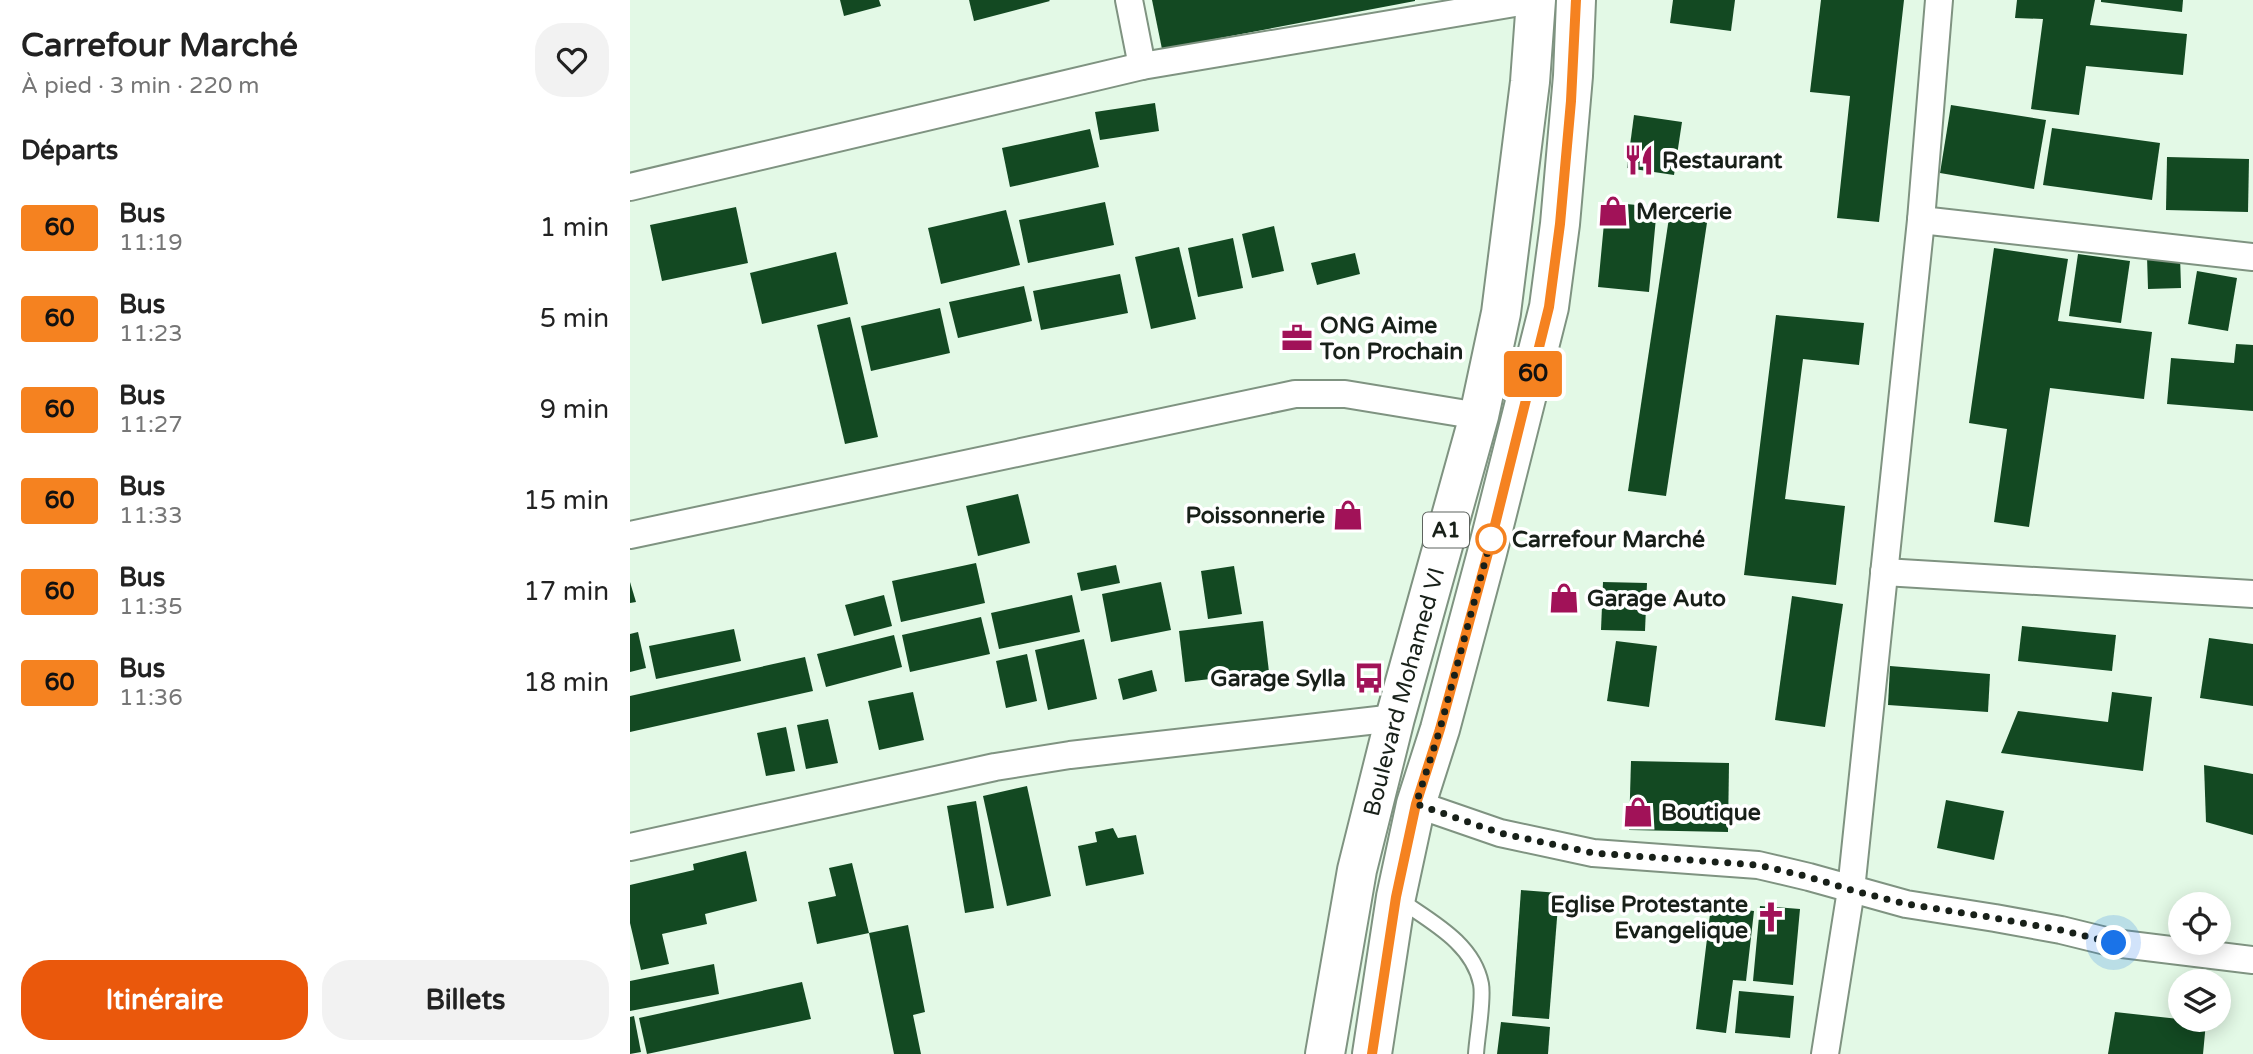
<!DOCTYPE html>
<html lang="fr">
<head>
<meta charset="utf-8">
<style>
	body { margin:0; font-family:"Varela Round",sans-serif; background:#f2f2f2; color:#222; height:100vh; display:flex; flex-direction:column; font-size:26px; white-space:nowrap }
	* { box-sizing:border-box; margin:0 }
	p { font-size:23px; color:#767676 }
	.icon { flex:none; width:38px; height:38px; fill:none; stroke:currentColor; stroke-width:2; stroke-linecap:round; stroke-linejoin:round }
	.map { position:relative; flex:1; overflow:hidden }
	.side { display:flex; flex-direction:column; background:#fff; width:630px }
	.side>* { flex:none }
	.badge { padding:0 14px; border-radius:5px; font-size:24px; line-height:46px }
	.fabs { position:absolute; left:1538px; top:892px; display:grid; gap:14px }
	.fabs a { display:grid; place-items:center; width:63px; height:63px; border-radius:50%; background:#fff; box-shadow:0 4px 18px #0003; font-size:35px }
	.you { position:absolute; width:35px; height:35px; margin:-18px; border:5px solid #fff; border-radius:50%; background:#1a73e8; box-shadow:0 0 0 10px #1a73e833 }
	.map>.badge { position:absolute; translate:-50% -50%; box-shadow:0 0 0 4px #fff }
	h2 { padding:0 21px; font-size:26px; line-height:63px }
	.round { display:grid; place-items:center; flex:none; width:74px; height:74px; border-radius:28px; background:#f2f2f2 }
	.headline { display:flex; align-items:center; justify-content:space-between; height:119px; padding:0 21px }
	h1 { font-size:33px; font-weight:800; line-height:52px }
	.cta { display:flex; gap:14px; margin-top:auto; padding:14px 21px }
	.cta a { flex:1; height:80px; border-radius:28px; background:#ea580c; color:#fff; font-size:28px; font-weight:800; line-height:80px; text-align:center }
	.cta a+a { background:#f2f2f2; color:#222 }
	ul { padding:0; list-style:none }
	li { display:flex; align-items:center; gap:21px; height:91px; padding:0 21px }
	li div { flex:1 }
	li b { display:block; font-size:26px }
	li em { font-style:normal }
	li .badge { min-width:77px; font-weight:700; text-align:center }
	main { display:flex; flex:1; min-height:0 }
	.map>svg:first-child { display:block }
	.building { fill:#134922 }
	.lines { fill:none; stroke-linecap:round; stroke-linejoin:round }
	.lane-casing { stroke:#7f9381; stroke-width:18 }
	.street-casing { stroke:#7f9381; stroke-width:30 }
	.primary-casing { stroke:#7f9381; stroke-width:42 }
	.lane { stroke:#fff; stroke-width:14 }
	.street { stroke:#fff; stroke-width:26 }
	.primary { stroke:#fff; stroke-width:38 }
	.line-casing { stroke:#fff; stroke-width:16 }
	.line { stroke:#f58220; stroke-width:10 }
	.walk { stroke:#182019; stroke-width:7; stroke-dasharray:0 12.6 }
	.stop-dot { fill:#fff; stroke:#f58220; stroke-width:3.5 }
	.labels { text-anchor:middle; stroke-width:7; stroke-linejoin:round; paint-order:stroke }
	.shield { fill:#fff; stroke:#5d635e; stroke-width:2 }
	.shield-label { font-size:21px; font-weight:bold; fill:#182019 }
	.poi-label { font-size:23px; font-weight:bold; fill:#182019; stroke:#fff; text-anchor:start }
	.stop-label { font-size:23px; font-weight:bold; fill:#182019; stroke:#fff; text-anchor:start }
	.street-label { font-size:23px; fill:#182019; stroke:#fff }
</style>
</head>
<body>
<main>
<section class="side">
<div class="headline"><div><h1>Carrefour Marché</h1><p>À pied · 3 min · 220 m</p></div><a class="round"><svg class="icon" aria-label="heart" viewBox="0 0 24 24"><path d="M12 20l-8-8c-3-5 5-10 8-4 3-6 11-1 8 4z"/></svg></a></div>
<h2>Départs</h2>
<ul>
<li><span class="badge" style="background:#f58220;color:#111">60</span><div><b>Bus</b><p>11:19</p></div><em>1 min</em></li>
<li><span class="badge" style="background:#f58220;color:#111">60</span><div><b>Bus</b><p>11:23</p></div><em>5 min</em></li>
<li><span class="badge" style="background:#f58220;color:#111">60</span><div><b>Bus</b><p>11:27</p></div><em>9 min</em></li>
<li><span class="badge" style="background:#f58220;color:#111">60</span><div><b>Bus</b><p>11:33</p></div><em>15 min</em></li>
<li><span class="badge" style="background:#f58220;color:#111">60</span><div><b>Bus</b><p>11:35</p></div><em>17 min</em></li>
<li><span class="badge" style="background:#f58220;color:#111">60</span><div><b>Bus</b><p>11:36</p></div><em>18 min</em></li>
</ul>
<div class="cta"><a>Itinéraire</a><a>Billets</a></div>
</section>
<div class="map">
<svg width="1623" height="1054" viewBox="0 0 1623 1054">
	<rect width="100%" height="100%" fill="#e3f9e6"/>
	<g class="building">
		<path d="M210 0H249L251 6 214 16Z"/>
		<path d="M339 0H419L420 1 344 21Z"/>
		<path d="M522 0H785V1L532 49Z"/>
		<path d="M1043 0H1105L1101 31 1040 23Z"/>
		<path d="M1191 0H1274L1249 222 1207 218 1220 96 1180 92Z"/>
		<path d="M1387 0H1465L1460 25 1557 34 1553 75 1456 66 1449 115 1401 109 1413 19 1385 18Z"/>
		<path d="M1471 0H1553L1552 12 1471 2Z"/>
		<path d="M525 103 529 131 470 140 465 112Z"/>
		<path d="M1321 105 1416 120 1404 189 1310 173Z"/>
		<path d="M1004 115 1052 122 1044 175 997 168Z"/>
		<path d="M1422 128 1530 143 1522 200 1413 185Z"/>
		<path d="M460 129 469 167 380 187 372 148Z"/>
		<path d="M1537 157 1619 159 1618 212 1536 210Z"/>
		<path d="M475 202 484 245 398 263 389 220Z"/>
		<path d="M976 202 1027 207 1019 292 968 287Z"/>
		<path d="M106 207 118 263 32 281 20 225Z"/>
		<path d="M376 210 390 265 311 284 298 228Z"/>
		<path d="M1040 211 1078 216 1036 496 998 491Z"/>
		<path d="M644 226 654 271 622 278 612 234Z"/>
		<path d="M603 238 613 288 568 297 558 248Z"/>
		<path d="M549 247 566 319 521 329 505 257Z"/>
		<path d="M1364 248 1438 259 1428 321 1522 332 1514 399 1420 388 1399 527 1364 522 1377 429 1339 423Z"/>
		<path d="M206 252 218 304 132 324 120 273Z"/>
		<path d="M725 253 730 274 687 285 681 263Z"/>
		<path d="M1448 254 1500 261 1491 323 1439 316Z"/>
		<path d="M1550 256 1551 288 1518 289 1517 257Z"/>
		<path d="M1567 271 1607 278 1598 331 1558 324Z"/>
		<path d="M490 274 498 313 411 330 403 291Z"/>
		<path d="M394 286 402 321 328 338 319 302Z"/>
		<path d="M310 308 320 353 241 371 231 326Z"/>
		<path d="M1146 315 1234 323 1229 365 1173 359 1155 499 1215 506 1206 585 1114 575Z"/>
		<path d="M220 317 248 437 215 444 187 325Z"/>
		<path d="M1606 344 1623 345V411L1537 404 1541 358 1604 363Z"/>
		<path d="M388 494 400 543 348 556 336 506Z"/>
		<path d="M346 563 355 603 271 622 262 581Z"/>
		<path d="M486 565 490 583 451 591 447 573Z"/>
		<path d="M604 566 612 614 578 619 571 571Z"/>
		<path d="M0 582 6 602 0 603Z"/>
		<path d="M531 582 541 630 481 642 472 594Z"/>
		<path d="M973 582 1017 583 1015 631 971 630Z"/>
		<path d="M254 595 262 626 224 636 215 605Z"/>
		<path d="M442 595 450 632 369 649 361 613Z"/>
		<path d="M1162 596 1213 604 1195 727 1145 720Z"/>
		<path d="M351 617 360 654 280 672 272 635Z"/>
		<path d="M633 621 639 672 555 682 549 631Z"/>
		<path d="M1392 626 1486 635 1482 671 1388 661Z"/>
		<path d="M104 629 111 661 26 679 19 646Z"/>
		<path d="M8 632 16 668 0 672V634Z"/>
		<path d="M264 635 272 667 196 687 187 654Z"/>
		<path d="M1579 638 1623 644V706L1570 698Z"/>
		<path d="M454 639 467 699 418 710 405 650Z"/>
		<path d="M986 641 1027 646 1019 707 977 701Z"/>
		<path d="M397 654 407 701 376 708 366 661Z"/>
		<path d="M175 657 183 691 0 732V696Z"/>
		<path d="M1260 666 1360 674 1358 712 1258 705Z"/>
		<path d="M522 670 527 691 493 700 488 679Z"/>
		<path d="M283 692 294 740 249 750 238 701Z"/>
		<path d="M1482 692 1522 697 1513 771 1371 753 1388 711 1478 722Z"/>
		<path d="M198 719 208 763 176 769 167 725Z"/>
		<path d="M156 727 165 771 136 776 127 733Z"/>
		<path d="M1001 761 1099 763 1098 832 999 830Z"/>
		<path d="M1574 765 1623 774V835L1576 822Z"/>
		<path d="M397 786 421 896 377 906 353 796Z"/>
		<path d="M1316 800 1374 811 1364 860 1307 848Z"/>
		<path d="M346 801 364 908 335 913 317 806Z"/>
		<path d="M483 828 488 838 506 835 514 874 456 886 448 846 467 842 465 832Z"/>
		<path d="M116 851 127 901 75 914 77 924 32 934 39 964 11 970 0 923V885L64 870 63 864Z"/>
		<path d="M222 863 239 933 187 944 178 902 206 896 199 868Z"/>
		<path d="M891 890 929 893 919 1019 882 1016Z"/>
		<path d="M1081 906 1124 911 1116 981 1103 980 1096 1033 1066 1029Z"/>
		<path d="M1130 906 1170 909 1163 985 1123 981Z"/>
		<path d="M278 925 295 1012 283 1015 291 1054H264L239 933Z"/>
		<path d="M84 964 89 994 0 1011V981Z"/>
		<path d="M172 982 181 1019 17 1054 9 1018Z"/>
		<path d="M1109 991 1164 996 1160 1038 1105 1033Z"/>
		<path d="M1485 1012 1576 1022 1573 1054H1478Z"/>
		<path d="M4 1016 11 1052 0 1054V1017Z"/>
		<path d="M871 1022 920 1027 918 1054H867Z"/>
	</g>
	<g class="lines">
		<g class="lane-casing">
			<path id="lane" d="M770 900C801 922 843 943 851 984 854 1000 847 1036 846 1054"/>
		</g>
		<g class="street-casing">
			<g id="street">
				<path d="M499 0 512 66"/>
				<path d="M0 187 512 66 902 0"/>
				<path d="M1291 220 1623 257"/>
				<path d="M0 535 665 394H715L849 416"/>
				<path d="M1254 572 1623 594"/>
				<path d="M786 804 870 833 963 853 1128 865 1179 877 1276 904 1365 918 1431 930 1484 943 1623 960"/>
				<path d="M0 847 365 767 440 755 765 718"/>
				<path d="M1195 1054 1221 890 1291 220 1309 0"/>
			</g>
		</g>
		<g class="primary-casing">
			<g id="primary">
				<path id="s1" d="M695 1054 727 870 765 718 849 416 871 313 900 82 906 0"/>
				<path d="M742 1054 766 897 786 804 810 729 857 553 919 307 930 224 943 76 946 0"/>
			</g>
		</g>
		<use href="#lane" class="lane"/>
		<use href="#street" class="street"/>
		<use href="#primary" class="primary"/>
	</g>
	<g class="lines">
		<g class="line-casing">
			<path id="line" d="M742 1054 766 897 786 804 810 729 858 553 919 307 930 224 941 101 946 0"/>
		</g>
		<use href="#line" class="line"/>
		<path class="walk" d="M861 539 864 528 810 729 786 804 870 833 963 853 1128 865 1179 877 1221 890 1276 904 1365 918 1431 930 1484 943"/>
	</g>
	<defs>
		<g id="restaurant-bare" transform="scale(2.415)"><path d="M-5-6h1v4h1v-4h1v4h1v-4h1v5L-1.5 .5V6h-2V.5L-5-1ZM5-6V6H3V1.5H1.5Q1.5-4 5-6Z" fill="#a11258" stroke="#fff" stroke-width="2.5" paint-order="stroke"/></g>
		<g id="shop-bare" transform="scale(2.415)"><path d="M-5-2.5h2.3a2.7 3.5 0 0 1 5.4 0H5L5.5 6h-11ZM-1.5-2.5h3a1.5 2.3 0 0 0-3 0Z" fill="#a11258" stroke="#fff" stroke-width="2.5" paint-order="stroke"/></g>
		<g id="office-bare" transform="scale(2.415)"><path d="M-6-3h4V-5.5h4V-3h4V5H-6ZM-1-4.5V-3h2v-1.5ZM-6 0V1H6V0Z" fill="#a11258" stroke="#fff" stroke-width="2.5" paint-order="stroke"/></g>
		<g id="bus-bare" transform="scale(2.415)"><path d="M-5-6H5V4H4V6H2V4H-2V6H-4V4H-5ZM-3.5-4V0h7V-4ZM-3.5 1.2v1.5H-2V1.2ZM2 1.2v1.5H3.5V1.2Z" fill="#a11258" stroke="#fff" stroke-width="2.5" paint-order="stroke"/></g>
		<g id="church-bare" transform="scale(2.415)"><path d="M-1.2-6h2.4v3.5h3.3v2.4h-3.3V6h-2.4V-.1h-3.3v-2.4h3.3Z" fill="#a11258" stroke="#fff" stroke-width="2.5" paint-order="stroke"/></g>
	</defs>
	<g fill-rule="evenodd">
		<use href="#restaurant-bare" x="1009" y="160"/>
		<use href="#shop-bare" x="983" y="211"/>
		<use href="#office-bare" x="667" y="338"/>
		<use href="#shop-bare" x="718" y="515"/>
		<use href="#shop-bare" x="934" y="598"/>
		<use href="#bus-bare" x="739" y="678"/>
		<use href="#shop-bare" x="1008" y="812"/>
		<use href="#church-bare" x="1141" y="917"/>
	</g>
	<circle class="stop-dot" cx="861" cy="539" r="14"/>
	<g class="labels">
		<rect class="shield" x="793" y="512.5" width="46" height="35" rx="5"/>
		<g class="shield-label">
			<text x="816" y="537">A1</text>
		</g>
		<g class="poi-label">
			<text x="1032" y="168">Restaurant</text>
			<text x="1006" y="219">Mercerie</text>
			<text x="690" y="333">ONG Aime<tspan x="690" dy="26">Ton Prochain</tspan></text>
			<text x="695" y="523" text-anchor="end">Poissonnerie</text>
			<text x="957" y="606">Garage Auto</text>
			<text x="716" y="686" text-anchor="end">Garage Sylla</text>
			<text x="1031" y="820">Boutique</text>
			<text x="1118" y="912" text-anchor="end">Eglise Protestante<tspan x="1118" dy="26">Evangelique</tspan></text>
		</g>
		<g class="stop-label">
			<text x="882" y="547">Carrefour Marché</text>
		</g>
		<g class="street-label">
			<text dy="8" stroke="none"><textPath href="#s1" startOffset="371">Boulevard Mohamed VI</textPath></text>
		</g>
	</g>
</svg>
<div class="fabs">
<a><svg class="icon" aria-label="locate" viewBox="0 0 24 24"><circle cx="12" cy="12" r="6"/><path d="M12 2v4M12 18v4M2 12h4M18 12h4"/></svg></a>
<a><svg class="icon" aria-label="layers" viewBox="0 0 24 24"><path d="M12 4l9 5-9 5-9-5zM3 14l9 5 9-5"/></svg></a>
</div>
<div class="you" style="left:1484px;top:943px"></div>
<b class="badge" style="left:903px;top:374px;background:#f58220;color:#111">60</b>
</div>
</main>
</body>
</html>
